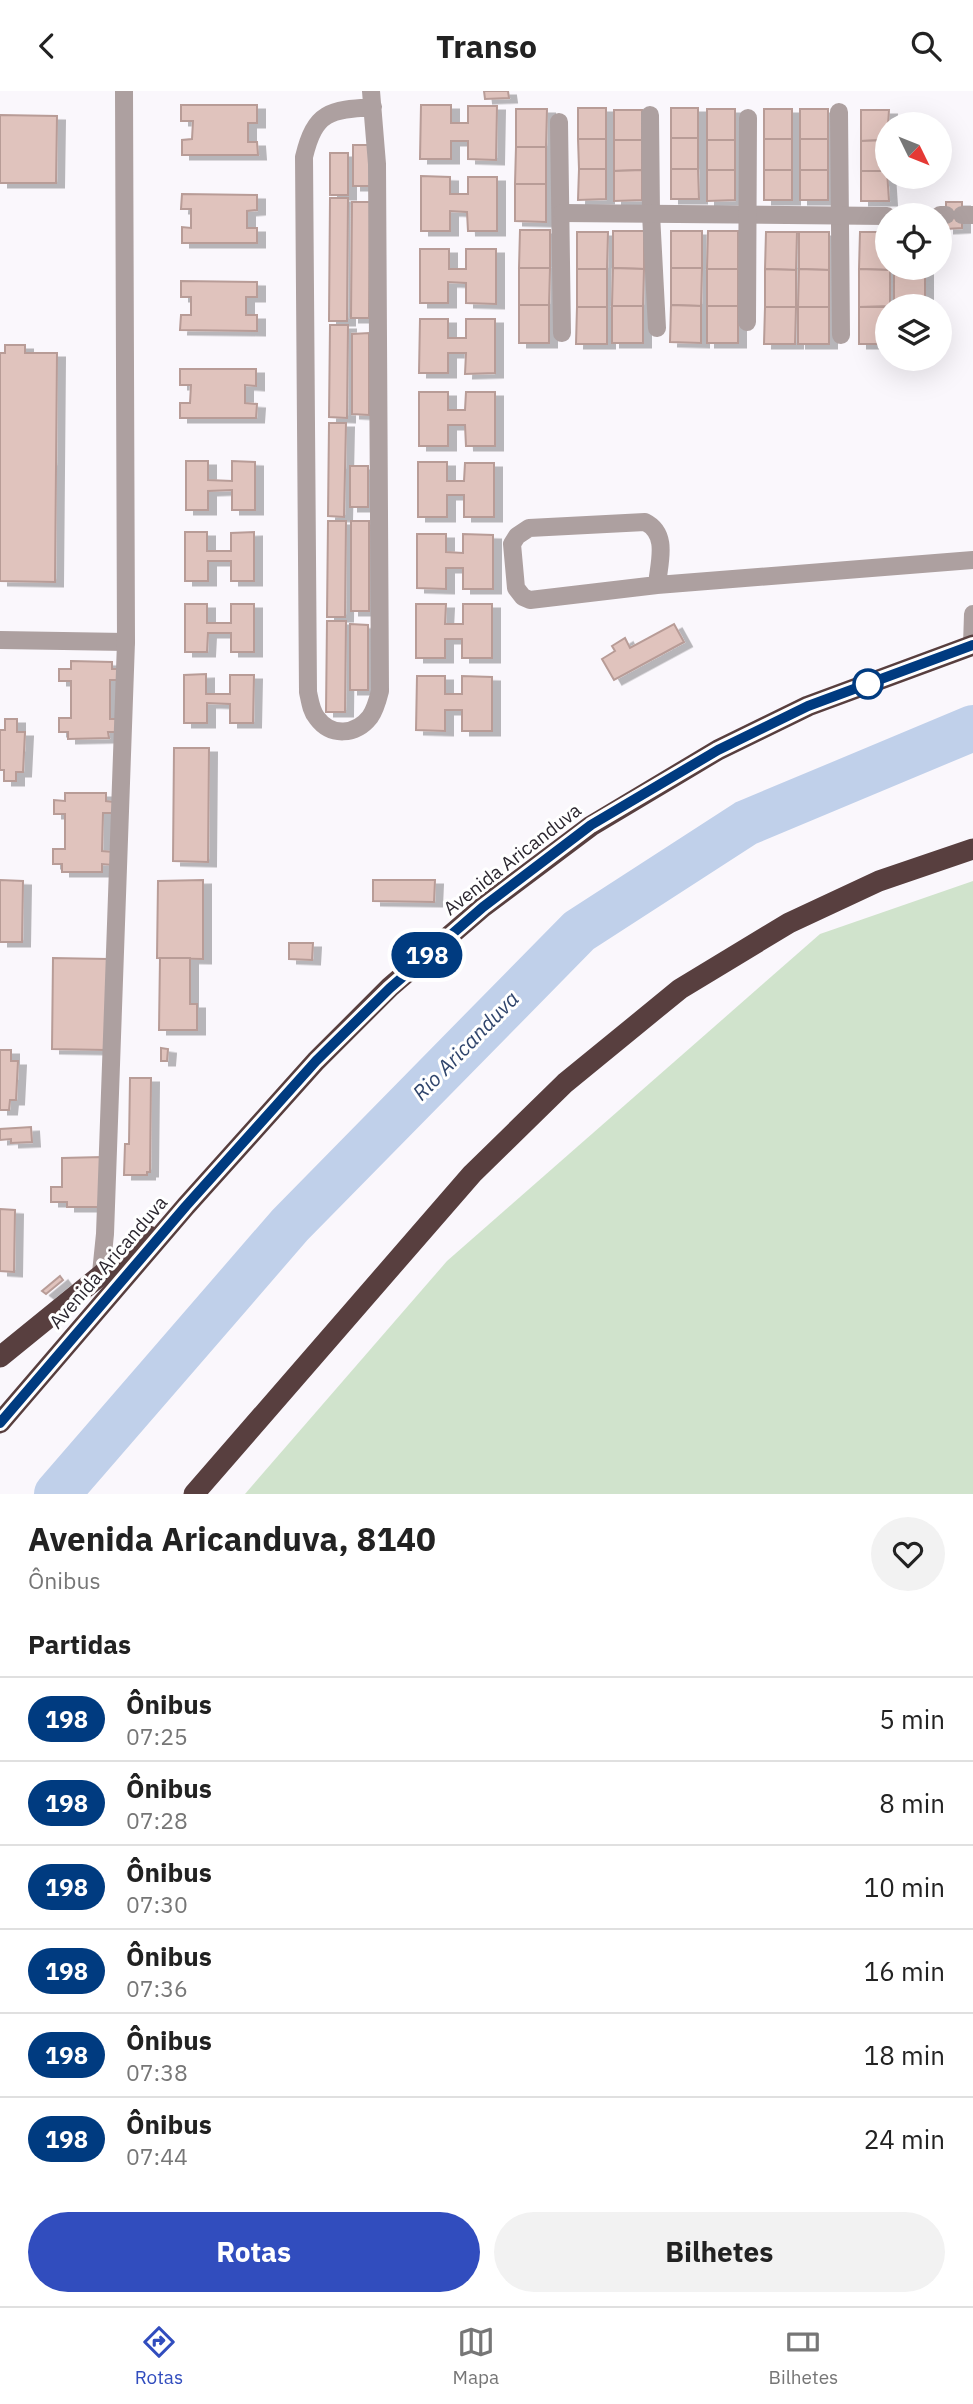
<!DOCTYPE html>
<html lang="pt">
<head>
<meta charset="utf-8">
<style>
	body { margin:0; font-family:"IBM Plex Sans",sans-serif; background:#f2f2f2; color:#222; height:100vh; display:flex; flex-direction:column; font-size:26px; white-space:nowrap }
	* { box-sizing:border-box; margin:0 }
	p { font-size:23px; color:#767676 }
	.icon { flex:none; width:38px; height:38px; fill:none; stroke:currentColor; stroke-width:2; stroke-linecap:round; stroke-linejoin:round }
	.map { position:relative; height:1403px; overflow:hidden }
	.panel { display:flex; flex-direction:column; background:#fff; flex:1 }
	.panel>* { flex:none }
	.badge { padding:0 14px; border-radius:23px; font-size:24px; line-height:46px }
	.needle { width:46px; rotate:133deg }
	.fabs { position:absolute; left:875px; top:21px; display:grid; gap:14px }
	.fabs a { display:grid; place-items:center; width:77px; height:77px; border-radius:50%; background:#fff; box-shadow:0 7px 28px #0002; font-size:35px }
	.map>.badge { position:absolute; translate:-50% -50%; box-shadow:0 0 0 4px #fff }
	h2 { padding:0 28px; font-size:26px; line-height:63px }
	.round { display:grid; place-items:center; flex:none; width:74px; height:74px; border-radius:37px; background:#f2f2f2 }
	.overview { display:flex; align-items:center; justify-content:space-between; height:119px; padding:0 28px }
	h1 { font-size:33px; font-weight:800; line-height:52px }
	.action { display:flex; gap:14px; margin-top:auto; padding:14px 28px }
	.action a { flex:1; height:80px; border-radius:42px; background:#314dbe; color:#fff; font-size:28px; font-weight:800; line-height:80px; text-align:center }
	.action a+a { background:#f2f2f2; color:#222 }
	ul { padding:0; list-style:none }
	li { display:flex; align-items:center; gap:21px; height:84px; padding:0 28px; border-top:2px solid #e0e0e0 }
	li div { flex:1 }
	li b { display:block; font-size:26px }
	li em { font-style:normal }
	li .badge { min-width:77px; font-weight:700; text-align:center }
	header { display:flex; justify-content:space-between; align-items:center; height:91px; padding:0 28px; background:#fff; font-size:32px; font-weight:800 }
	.dock { display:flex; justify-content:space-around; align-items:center; height:98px; border-top:2px solid #e0e0e0; background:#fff; font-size:19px; color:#767676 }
	.dock a { display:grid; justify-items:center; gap:4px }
	.dock .active { color:#314dbe }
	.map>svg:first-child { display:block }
	.green { fill:#d0e3cc }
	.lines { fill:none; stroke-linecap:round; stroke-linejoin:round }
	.river { stroke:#c0d0ea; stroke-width:46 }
	.building { fill:#e0c3bd; stroke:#b89c97; stroke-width:2; filter:url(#shadow) }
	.minor { stroke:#ada0a0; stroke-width:18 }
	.highway { stroke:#583f3f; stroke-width:21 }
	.line-casing { stroke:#fff; stroke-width:16 }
	.line { stroke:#003b80; stroke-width:10 }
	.stop-dot { fill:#fff; stroke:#003b80; stroke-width:3.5 }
	.labels { text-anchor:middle; stroke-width:6; stroke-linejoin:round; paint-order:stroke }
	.street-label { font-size:19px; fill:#2b262f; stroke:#fff }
	.water-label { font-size:21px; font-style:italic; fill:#30456c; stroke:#fff }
</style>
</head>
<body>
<header><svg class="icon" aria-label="back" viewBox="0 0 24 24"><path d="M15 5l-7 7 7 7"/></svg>Transo<svg class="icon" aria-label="search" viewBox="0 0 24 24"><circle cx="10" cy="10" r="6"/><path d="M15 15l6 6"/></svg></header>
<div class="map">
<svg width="973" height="1403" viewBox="0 0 973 1403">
	<defs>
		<filter id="shadow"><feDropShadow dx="8" dy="4.5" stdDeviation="0" flood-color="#0004"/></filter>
	</defs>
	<rect width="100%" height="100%" fill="#faf7fc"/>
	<path class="green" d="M973 790V1403H245L447 1170 820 843Z"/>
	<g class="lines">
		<path class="river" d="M57 1403 290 1134 579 840 746 732 973 637"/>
	</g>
	<g class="building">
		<path d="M484 0H508L509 7 485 8Z"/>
		<path d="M181 14H257V32H248V51H257L258 64H182V49L192 48 193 30H181Z"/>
		<path d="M421 14H451V32H468V15H497L496 69 468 68V50H451V68H420Z"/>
		<rect x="578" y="17" width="28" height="31"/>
		<rect x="671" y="17" width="27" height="30"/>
		<path d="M516 18H547L546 56H516Z"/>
		<rect x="707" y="18" width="28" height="31"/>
		<rect x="764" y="18" width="28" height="30"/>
		<rect x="800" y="18" width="28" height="30"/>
		<rect x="614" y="19" width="28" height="30"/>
		<path d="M861 19H889L887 49 861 50Z"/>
		<path d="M0 24 57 25 56 92H0Z"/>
		<rect x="671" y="47" width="27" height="31"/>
		<path d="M578 48H606V78H579Z"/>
		<rect x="764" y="48" width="28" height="31"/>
		<rect x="800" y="48" width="28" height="31"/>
		<path d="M614 49H642V79L614 80Z"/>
		<rect x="707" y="49" width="28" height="30"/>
		<path d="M887 49V80H861V50Z"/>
		<rect x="353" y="54" width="17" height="41"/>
		<path d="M516 56H546V93H515Z"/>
		<rect x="330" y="62" width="18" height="42"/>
		<path d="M579 78H606V108L578 109Z"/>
		<path d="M671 78H698L699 108H671Z"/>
		<path d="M642 79V109L614 110V80Z"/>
		<path d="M707 79H735V109L707 110Z"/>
		<rect x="764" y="79" width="28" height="30"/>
		<rect x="800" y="79" width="28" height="30"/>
		<path d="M861 80H887L889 110H861Z"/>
		<path d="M421 85 450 86V103H468V86H497V140H468L467 121 450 120V140H421Z"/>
		<path d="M515 93H546V131L515 130Z"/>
		<path d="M182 103 257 104V119L247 120V137H257V152H182V136L191 137V118H181Z"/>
		<path d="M330 107H348L347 230H329Z"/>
		<path d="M352 111H370L369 227H351Z"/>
		<path d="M946 111H962V137L946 138Z"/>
		<path d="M520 139H550V177H519Z"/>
		<path d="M613 140H644V178L613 177Z"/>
		<rect x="671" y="140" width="31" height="37"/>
		<path d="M708 140H738V178H707Z"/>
		<path d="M577 141H608L607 178H577Z"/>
		<path d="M766 141H797L796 179 765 178Z"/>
		<path d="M799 141H829V179L799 178Z"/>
		<path d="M860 141H887V177L890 179 859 178Z"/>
		<path d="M420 158H449V178H466V158H496V213L466 212V192L448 191V212H420Z"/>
		<path d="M519 177H550L549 214H519Z"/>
		<path d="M613 177 644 178 643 215H612Z"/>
		<path d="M671 177H702L701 215 671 214Z"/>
		<rect x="894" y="177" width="31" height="3"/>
		<rect x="577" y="178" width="30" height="38"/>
		<rect x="707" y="178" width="31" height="37"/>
		<path d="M765 178 796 179V216H765Z"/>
		<path d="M799 178 829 179V216H798Z"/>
		<path d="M859 178 890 179V215L859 216Z"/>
		<rect x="894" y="180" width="31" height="35"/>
		<path d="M181 190 257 191V206H246V224H257V240L180 239 181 224H191V206H181Z"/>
		<rect x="519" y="214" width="30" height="38"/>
		<path d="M671 214 701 215V252L670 251Z"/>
		<rect x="612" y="215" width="31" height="37"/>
		<rect x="707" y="215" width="31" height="37"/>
		<path d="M577 216H607V253H576Z"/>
		<path d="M765 216H796L795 253H764Z"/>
		<rect x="798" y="216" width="31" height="37"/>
		<rect x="859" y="216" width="28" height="37"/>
		<path d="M420 228H448V247H466V228H495V282L465 283 466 262H448V282H419Z"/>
		<path d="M330 234H348L347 327 329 326Z"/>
		<path d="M369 242V324L352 323V243Z"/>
		<path d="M5 254H25V262H57L55 491 0 490V262H5Z"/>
		<path d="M180 278H256V295L245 294V312L257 313 256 327H180V312H190L191 294H180Z"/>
		<path d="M419 301H448V319H465L466 301H495V355H466L465 334H448V355H419Z"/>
		<path d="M329 332H346L344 426 328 425Z"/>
		<path d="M186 370H208V389L232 390V370L255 371V419H232V399L208 400V419H186Z"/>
		<path d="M418 371H447V390H464L465 372H494V426H464V404H447V426H418Z"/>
		<rect x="350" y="375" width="18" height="41"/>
		<path d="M328 430H346L345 526H327Z"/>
		<rect x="351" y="430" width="18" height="90"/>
		<path d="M185 441H207V460H231V442L254 441V490H231V470H208V490H185Z"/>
		<path d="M417 443H446V461L463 462V443L493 444V498H463V477H446V498L417 497Z"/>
		<path d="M185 513H207V532H231V513H254V561H231V542H208L207 561H185Z"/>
		<path d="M416 513H446L445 533H463V513H492V567H462V548H445V567H416Z"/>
		<path d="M327 530H346L345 621H326Z"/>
		<path d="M350 533 368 534V599H350Z"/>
		<path d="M674 533 684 551 614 589 602 568 615 560 612 555 625 547 630 557Z"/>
		<path d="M71 570 112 571V578H121V589H110V628H120L121 641H108L109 647 68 648V641H59V627H71V590H59V578H71Z"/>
		<path d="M206 583V603H230V584H254L253 632H230V613L207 612V632H184V584Z"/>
		<path d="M417 585H445V603H462V585L492 586V640H462V619H445V640L416 639Z"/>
		<path d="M5 628H17V641H25L23 681H16V690H4V679H0V639H5Z"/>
		<path d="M174 657H209L208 771 173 770Z"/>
		<path d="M65 702H106V710L114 711V722H103L102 760 114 761 113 774 102 773V781H62V773H53V758H65V723H54V709L65 710Z"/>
		<path d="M0 789 23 790 22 851H0Z"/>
		<path d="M203 789V868L157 867 158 790Z"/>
		<path d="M373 789H435L434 811 373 810Z"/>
		<path d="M289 852H313L312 869 289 868Z"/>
		<path d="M53 867 108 868 106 959 52 958Z"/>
		<path d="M160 867H190V913H197V939H159Z"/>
		<path d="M161 957 168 958 167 970H161Z"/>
		<path d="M0 959H11V970H18L16 1009H10L9 1019H0Z"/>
		<path d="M130 987H151L150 1081H147V1084H124L125 1053H129Z"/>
		<path d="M31 1036 32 1051 11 1052V1048L0 1049V1038Z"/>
		<path d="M102 1066V1116H67V1111H51V1096H62V1067Z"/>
		<path d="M0 1118 15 1119 14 1181 0 1180Z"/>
		<path d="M60 1185 63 1189 46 1203 42 1200Z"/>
	</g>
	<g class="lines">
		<g class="minor">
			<path d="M371 0 377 73 380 600C378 608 375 619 370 626 356 644 331 646 317 627 311 620 310 610 308 601L304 66C315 20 330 19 373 16"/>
			<path d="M839 21 841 244"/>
			<path d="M650 24 651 123 657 237"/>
			<path d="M559 31 562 242"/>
			<path d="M562 122 887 125"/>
			<path d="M940 124H946"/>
			<path d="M962 124H973"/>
			<path d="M747 231 748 27"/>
			<path d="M657 494C659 471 669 443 645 431L529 437 517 445 512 453 516 497 523 506 530 509 657 494 973 469"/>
			<path d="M0 549 126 551"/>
			<path d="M972 554 973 523"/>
			<path d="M101 1182 105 1143 126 551 124 0"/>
		</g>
		<g class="highway">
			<path d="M0 1266 149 1145"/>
			<path d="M0 1332 186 1115 316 970 390 896 483 816 591 735 718 659 808 615 973 554"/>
			<path d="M194 1403 472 1083 565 992 680 898 789 832 879 790 973 758"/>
		</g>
	</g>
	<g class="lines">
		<g class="line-casing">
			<path id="line" d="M0 1332 186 1115 316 970 390 897 483 816 591 734 718 659 808 615 973 554"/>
		</g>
		<use href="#line" class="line"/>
	</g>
	<circle class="stop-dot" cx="868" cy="593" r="14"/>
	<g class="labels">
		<g class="street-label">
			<text transform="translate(512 768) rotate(-38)" y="7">Avenida Aricanduva</text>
			<text transform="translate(108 1171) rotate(-49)" y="7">Avenida Aricanduva</text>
		</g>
		<g class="water-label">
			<text transform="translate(466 955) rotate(-46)" y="7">Rio Aricanduva</text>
		</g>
	</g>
</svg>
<div class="fabs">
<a><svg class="needle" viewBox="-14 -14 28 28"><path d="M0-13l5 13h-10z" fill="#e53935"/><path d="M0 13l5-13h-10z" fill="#767676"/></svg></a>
<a><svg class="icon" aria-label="locate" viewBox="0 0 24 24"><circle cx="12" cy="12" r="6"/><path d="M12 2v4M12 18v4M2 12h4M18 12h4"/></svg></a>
<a><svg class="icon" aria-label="layers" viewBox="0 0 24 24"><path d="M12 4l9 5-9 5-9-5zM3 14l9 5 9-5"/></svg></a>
</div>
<b class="badge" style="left:427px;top:864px;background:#003b80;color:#fff">198</b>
</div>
<section class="panel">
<div class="overview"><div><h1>Avenida Aricanduva, 8140</h1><p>Ônibus</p></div><a class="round"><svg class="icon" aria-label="heart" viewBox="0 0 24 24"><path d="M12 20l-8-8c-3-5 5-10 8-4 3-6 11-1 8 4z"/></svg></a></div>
<h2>Partidas</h2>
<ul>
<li><span class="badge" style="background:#003b80;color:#fff">198</span><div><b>Ônibus</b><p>07:25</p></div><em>5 min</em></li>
<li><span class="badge" style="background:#003b80;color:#fff">198</span><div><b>Ônibus</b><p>07:28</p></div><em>8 min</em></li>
<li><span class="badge" style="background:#003b80;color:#fff">198</span><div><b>Ônibus</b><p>07:30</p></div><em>10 min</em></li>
<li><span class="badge" style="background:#003b80;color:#fff">198</span><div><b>Ônibus</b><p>07:36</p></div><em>16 min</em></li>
<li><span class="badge" style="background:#003b80;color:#fff">198</span><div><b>Ônibus</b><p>07:38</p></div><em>18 min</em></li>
<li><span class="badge" style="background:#003b80;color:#fff">198</span><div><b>Ônibus</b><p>07:44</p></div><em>24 min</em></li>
</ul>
<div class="action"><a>Rotas</a><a>Bilhetes</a></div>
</section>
<nav class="dock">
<a class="active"><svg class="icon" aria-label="directions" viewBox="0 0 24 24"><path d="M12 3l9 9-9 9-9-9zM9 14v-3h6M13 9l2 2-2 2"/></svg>Rotas</a>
<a><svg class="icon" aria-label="map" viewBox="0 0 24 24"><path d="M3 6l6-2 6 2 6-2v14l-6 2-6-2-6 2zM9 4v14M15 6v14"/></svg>Mapa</a>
<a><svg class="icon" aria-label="tickets" viewBox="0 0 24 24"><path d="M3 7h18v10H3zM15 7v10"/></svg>Bilhetes</a>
</nav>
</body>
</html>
